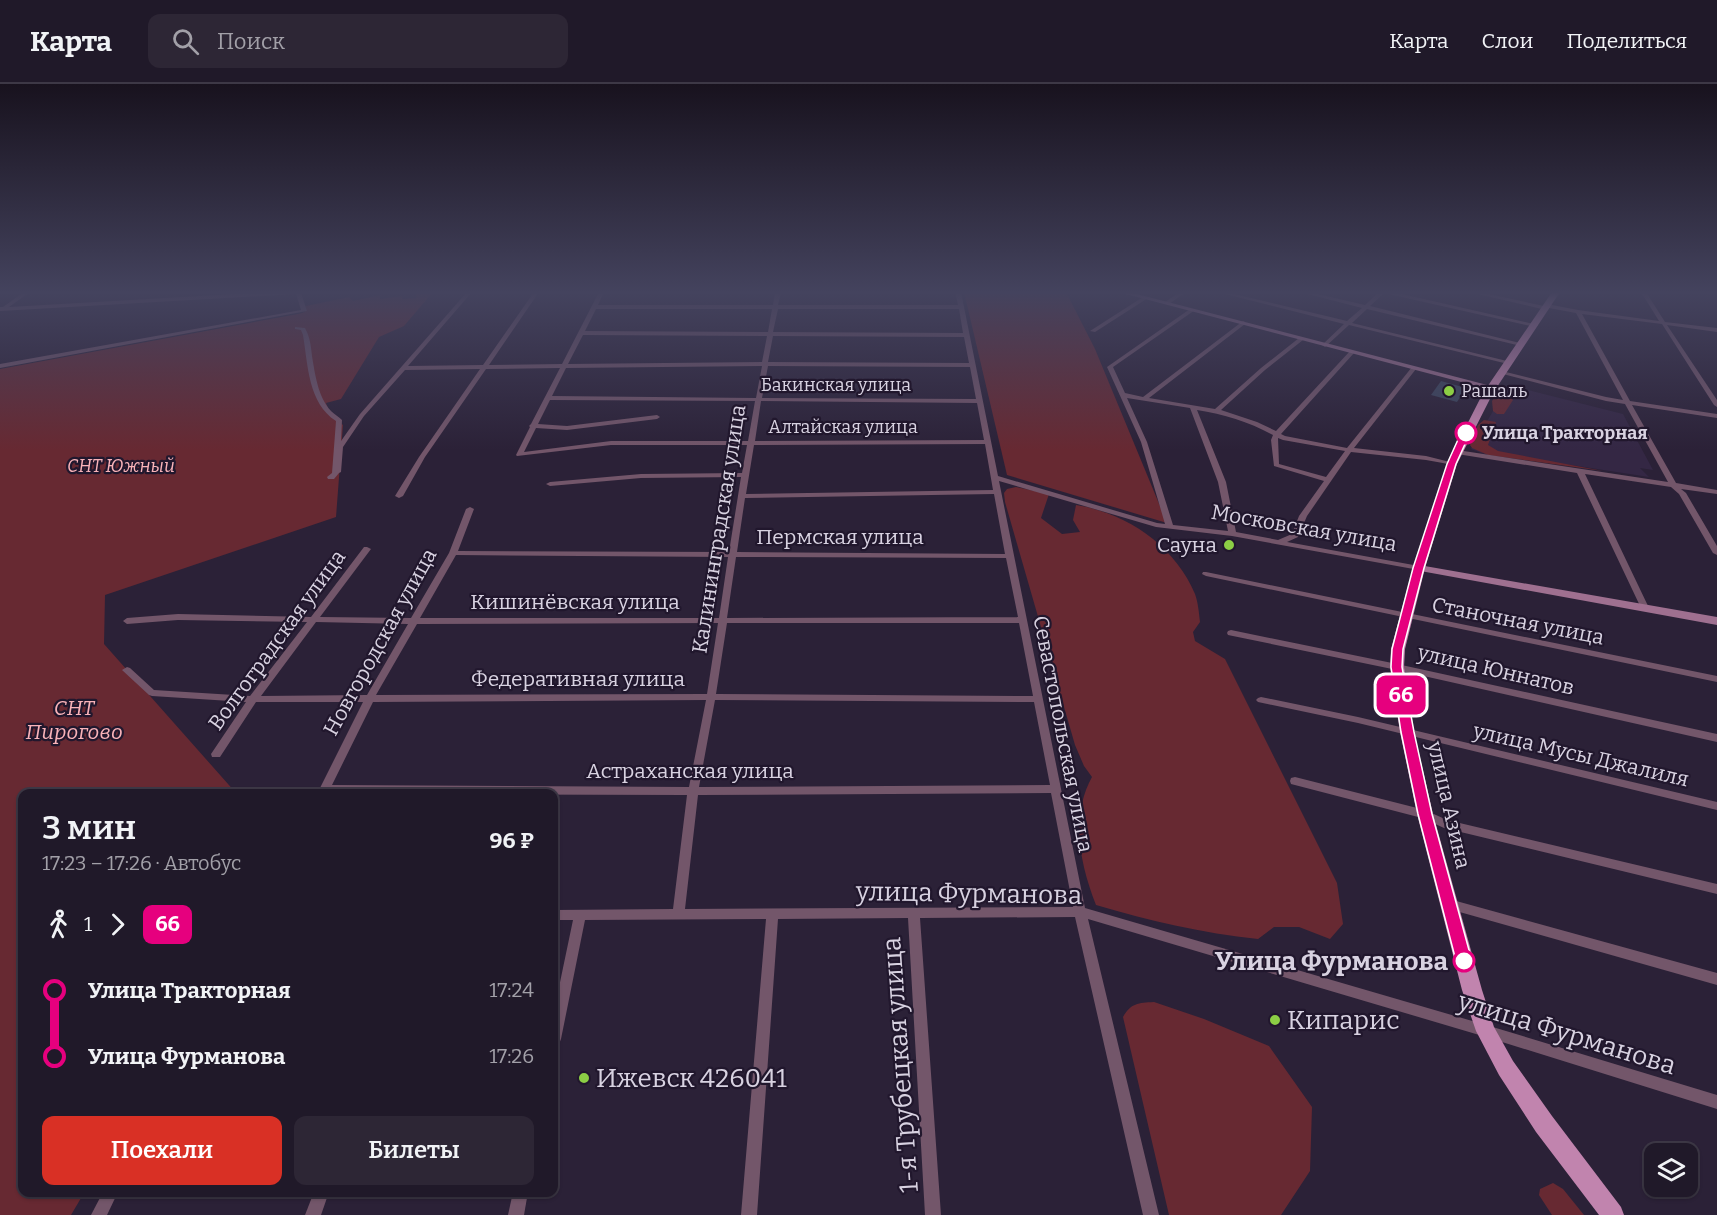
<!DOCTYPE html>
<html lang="ru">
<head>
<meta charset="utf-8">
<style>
	body { margin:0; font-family:Bitter,serif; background:#2d2635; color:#f1f3f6; height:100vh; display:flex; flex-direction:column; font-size:22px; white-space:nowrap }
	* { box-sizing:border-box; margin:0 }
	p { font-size:20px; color:#a2a0a8 }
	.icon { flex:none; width:33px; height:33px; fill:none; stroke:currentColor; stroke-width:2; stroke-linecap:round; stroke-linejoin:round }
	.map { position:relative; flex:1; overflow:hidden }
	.details { position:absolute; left:18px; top:705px; width:540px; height:408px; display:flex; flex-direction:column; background:#201929; border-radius:12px; box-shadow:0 2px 4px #0004,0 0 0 2px #3d3846 }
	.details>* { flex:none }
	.badge { padding:0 12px; border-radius:9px; font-size:21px; line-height:39px }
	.fabs { position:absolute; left:1644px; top:1059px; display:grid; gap:12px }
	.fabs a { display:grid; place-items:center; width:54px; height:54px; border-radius:12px; background:#201929; box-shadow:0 2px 4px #0004,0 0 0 2px #3d3846; font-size:30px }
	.map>.badge { position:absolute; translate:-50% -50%; box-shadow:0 0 0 3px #fff }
	.legs { display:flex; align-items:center; gap:9px; height:66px; padding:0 24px; font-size:20px }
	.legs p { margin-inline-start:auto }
	.summary { display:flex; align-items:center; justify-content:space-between; height:102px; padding:0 24px }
	h1 { font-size:33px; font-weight:600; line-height:45px }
	.button { display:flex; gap:12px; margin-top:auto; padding:12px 24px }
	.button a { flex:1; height:69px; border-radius:12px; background:#d93025; color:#fff; font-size:24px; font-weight:600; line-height:69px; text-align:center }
	.button a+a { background:#2d2635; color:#f1f3f6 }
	ul { padding:0 24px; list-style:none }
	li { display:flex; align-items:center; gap:21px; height:66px; font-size:22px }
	li i { display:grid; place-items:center; width:9px; height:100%; margin:0 8px; background:currentColor }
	li i::after { content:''; width:15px; height:15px; margin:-8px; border:4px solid; border-radius:50%; background:#201929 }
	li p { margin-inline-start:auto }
	li:first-child i { background:linear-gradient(#0000 50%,currentColor 0) }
	li:last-child i { background:linear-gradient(currentColor 50%,#0000 0) }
	header { display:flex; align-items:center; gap:36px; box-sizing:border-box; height:84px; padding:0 30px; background:#201929; border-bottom:2px solid #3d3846 }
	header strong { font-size:28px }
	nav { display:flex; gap:33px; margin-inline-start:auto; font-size:21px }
	.search { width:420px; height:54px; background:#2d2635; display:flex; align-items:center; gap:15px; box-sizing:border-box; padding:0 21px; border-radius:12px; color:#a2a0a8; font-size:22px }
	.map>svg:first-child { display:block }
	.built { fill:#342744 }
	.green { fill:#672932 }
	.building { fill:#3c455d }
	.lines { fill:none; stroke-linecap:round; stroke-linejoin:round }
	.street { fill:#73566a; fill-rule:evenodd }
	.secondary { fill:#9f7090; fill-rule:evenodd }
	.primary { fill:#c184ae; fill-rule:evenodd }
	.line-1 { fill:#e6007e; stroke:#fff; stroke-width:1.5 }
	.poi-dot { fill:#8cce45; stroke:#21172d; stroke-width:2 }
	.stop-1-dot { fill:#fff; stroke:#e6007e; stroke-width:3 }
	.labels { text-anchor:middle; stroke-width:4.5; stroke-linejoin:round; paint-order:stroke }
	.far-street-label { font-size:18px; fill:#d8d2e1; stroke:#21172d }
	.far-poi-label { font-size:18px; fill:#d8d2e1; stroke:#21172d; text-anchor:start }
	.far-stop-label { font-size:18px; font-weight:bold; fill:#d8d2e1; stroke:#21172d; text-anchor:start }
	.far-park-label { font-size:18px; font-style:italic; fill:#fab3b9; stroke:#21172d }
	.street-label { font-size:21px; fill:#d8d2e1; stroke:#21172d }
	.poi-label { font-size:21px; fill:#d8d2e1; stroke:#21172d; text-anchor:end }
	.park-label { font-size:21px; font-style:italic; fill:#fab3b9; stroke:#21172d }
	.near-street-label { font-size:26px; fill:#d8d2e1; stroke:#21172d }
	.near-stop-label { font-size:26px; font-weight:bold; fill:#d8d2e1; stroke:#21172d; text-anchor:end }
	.near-poi-label { font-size:26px; fill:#d8d2e1; stroke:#21172d; text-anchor:start }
</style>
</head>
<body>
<header>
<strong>Карта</strong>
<div class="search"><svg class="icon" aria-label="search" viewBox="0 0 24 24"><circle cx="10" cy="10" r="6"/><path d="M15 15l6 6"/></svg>Поиск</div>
<nav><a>Карта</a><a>Слои</a><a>Поделиться</a></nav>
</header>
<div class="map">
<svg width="1717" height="1131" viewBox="0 0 1717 1131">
	<rect width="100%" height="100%" fill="#2b2137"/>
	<path class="built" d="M1508 301 1623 330 1653 386 1640 384 1649 393 1513 372V374L1484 370 1471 365Z"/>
	<g class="green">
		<path d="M433 208 404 242 379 253 341 315 326 319 330 330 343 341 336 433 105 511 104 560 236 709 22 710V1108L84 1109 71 1131H0V285L298 230 305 228 306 222 349 213 353 217 380 211V215L402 212 403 215 416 214V210Z"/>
		<path d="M964 208H1066L1095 265 1167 439 1007 391Z"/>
		<path d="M1497 310 1507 311 1513 316 1504 330H1497L1493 327 1492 317Z"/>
		<path d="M1484 336 1496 338 1488 361 1498 367 1603 387 1488 371 1472 364 1470 361 1478 341Z"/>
		<path d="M1016 403 1049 410 1041 434 1062 450 1080 448 1073 436 1076 421C1127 429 1175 462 1195 510 1198 518 1199 529 1200 538L1193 548 1195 557 1225 575 1337 799 1343 840 1330 855 1299 843H1274L1258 855C1202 849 1150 837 1096 821 1080 780 1070 733 1092 693L1084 682 1075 661 1005 418 1004 409 1007 405Z"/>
		<path d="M1154 918 1204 935 1269 962 1312 1023 1310 1087 1281 1131H1169L1123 933C1131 919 1138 919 1154 918Z"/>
		<path d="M1553 1099 1563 1105 1584 1131H1552L1539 1111 1540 1105Z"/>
	</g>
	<path class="building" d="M1441 297 1466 304 1457 318 1431 311Z"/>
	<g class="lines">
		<g class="street">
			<path d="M24 208H30L9 223 271 208H302L301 209 307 227 0 284V280L301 226 296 210 0 227V223H3Z"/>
			<path d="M467 208H472L408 282 483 281 534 208H539L489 281 562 280 599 208H604L598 221H773L775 208H781L778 221H958L955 208H961L998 392 1157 439 1165 440 1141 358 1107 283 1190 225 1195 226 1113 283 1125 309 1143 313 1243 237 1245 238V240L1149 314 1215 325 1261 284 1299 254H1303V256L1265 286 1221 326 1257 338 1276 347 1350 267H1354V269L1281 350 1285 352 1347 364 1412 283H1416V285L1354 364 1426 372 1454 379V381L1426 376 1351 368 1307 432 1298 453 1287 458 1419 482H1422L1423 484 1422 486H1419L1232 452 1156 443 999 397 1085 824 1486 941 1717 1011V1025L1486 953 1088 835 1159 1131H1143L1075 833 920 834 941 1131H925L908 834 778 835 757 1131H741L766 835 585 836 561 955 559 960 554 961V927L573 836H554V826L673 825 687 711 317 710 363 618H256L220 673H212L211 670 246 618 152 612 149 611 122 586 127 583 130 584 154 606 250 612 307 538 178 536 127 540 123 537 127 534 178 530 311 533 364 463H367L371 465 320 533 411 534 449 469 466 425 470 423 474 425 458 467 729 468 741 393 641 394 550 402 546 400 550 398 641 390 742 389 747 361H611L517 372 516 371 530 343 529 342 531 340 560 284 486 285 425 373 403 412 399 414 395 412 419 373 480 285 405 286 364 332 343 363 341 388 339 389 334 395H328L327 393 332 389 336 337C308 319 308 281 303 251L301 246 295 245V243L305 244C310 253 311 262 312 272 315 290 318 313 331 327 334 330 339 333 342 336L341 357 360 330ZM596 225H772L768 248 585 247ZM778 225H959L963 249 773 248ZM583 251 767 252 762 278 568 280ZM773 252 964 253 969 279 768 278ZM762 282 756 314 552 312 566 284ZM768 282 970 283 976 315 762 314ZM1127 314 1190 324 1218 398 1228 447 1173 441 1147 358ZM550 316 755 317 748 357H611L524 368 536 344 567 346 657 335 660 333 657 331 567 342 538 340ZM761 317 977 319 984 356 755 357ZM1197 326C1224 330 1249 338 1273 351L1271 356 1274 382 1324 397 1299 432 1292 450 1278 456 1236 448 1226 398ZM1278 354 1283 356 1345 367 1326 393 1279 380ZM985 360 993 406 746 410 754 361ZM994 410 1005 470 737 468 745 414ZM456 471 728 473 719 534H420ZM736 473 1006 474 1018 533 727 534ZM316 538 408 540 367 611 261 612ZM718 539 707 610 376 611 417 540ZM727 539H1019L1033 612 716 610ZM706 616 689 703 332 701 373 618ZM715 616 1034 618 1050 701 699 703ZM1051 709 1073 823 685 825 698 711Z"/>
			<path d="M1180 208H1186L1169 220H1165V218Z"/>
			<path d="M1217 208H1226L1347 237 1362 224 1300 208H1309L1365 221 1379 208H1393L1538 241 1535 243 1384 209 1370 222 1524 260 1521 262 1367 225 1352 239 1511 278 1508 280 1349 241 1325 263 1322 261 1323 260 1344 240Z"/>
			<path d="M1469 208H1479L1544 222 1547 220 1578 226 1659 237 1641 208H1646L1665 238 1717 244V248L1667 241 1717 316V323L1714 321 1662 240 1582 230 1630 317 1717 330V334L1632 321 1676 399 1717 406V410L1681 405 1686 409 1717 462V471L1713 469 1679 410 1671 403 1585 390 1649 524 1648 526 1645 527 1641 524 1577 389 1457 370 1454 368 1457 366 1668 398 1625 320 1606 317 1499 289 1502 287 1606 313 1623 316 1576 229 1549 224 1546 226Z"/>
			<path d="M1714 208H1717V211L1715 210Z"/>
			<path d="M1143 213 1148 214 1095 248 1090 247Z"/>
			<path d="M1203 488H1206L1717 592V598L1206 492 1202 490Z"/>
			<path d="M1231 546 1397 580 1717 650V658L1397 586 1228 551 1227 549 1228 547Z"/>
			<path d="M1261 613 1358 633 1717 718V726L1358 639 1258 618 1256 616 1258 614Z"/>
			<path d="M1295 693 1425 726 1447 736 1717 800V810L1444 744 1422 734 1291 700 1290 697 1291 694Z"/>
			<path d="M1449 815 1717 889V901L1449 825 1445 824 1443 820 1445 816Z"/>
			<path d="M103 1108H118L107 1131H91Z"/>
			<path d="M314 1108H329L321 1131H305Z"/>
			<path d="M513 1108H528L524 1131H508Z"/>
		</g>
		<g class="secondary">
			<path d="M1118 208H1129L1495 303 1488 305Z"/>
			<path d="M1419 481 1717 533V541L1415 486 1414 484Z"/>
		</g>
		<path class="primary" d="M1552 208H1560L1493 309 1457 380 1425 484 1405 565 1404 583 1414 648 1433 730 1482 906 1494 943 1513 977 1552 1032 1621 1123 1624 1131H1599L1536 1048 1499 991 1476 947 1462 906 1417 730 1400 648 1390 583 1391 565 1413 484 1447 380 1483 309Z"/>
	</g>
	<linearGradient id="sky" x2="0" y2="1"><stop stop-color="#18121e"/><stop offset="0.57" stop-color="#44435e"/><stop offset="1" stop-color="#44435e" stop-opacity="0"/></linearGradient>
	<rect width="1717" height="366" fill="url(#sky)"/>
	<path class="line-1" d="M1466 346 1470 349 1456 380 1424 484 1403 565 1402 583 1414 648 1432 730 1472 877 1470 882 1464 884 1459 882 1456 877 1418 730 1401 648 1391 583 1392 565 1413 484 1447 380 1461 349Z"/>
	<g class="poi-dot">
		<circle cx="1449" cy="307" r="6"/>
		<circle cx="1229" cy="461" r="6"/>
		<circle cx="1275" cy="936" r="6"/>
		<circle cx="584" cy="994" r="6"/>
	</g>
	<g class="stop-1-dot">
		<circle cx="1466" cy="349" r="10"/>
		<circle cx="1464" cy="877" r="10"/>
	</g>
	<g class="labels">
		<g class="far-street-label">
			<text x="836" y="307">Бакинская улица</text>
			<text x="843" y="349">Алтайская улица</text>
		</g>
		<g class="far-poi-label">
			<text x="1461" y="313">Рашаль</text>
		</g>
		<g class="far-stop-label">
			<text x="1482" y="355">Улица Тракторная</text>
		</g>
		<g class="far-park-label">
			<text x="121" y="388">СНТ Южный</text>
		</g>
		<g class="street-label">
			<text transform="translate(1304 444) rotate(10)" y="7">Московская улица</text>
			<text transform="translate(719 445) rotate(-81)" y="7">Калининградская улица</text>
			<text x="840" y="460">Пермская улица</text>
			<text x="575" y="525">Кишинёвская улица</text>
			<text transform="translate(1518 537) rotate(11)" y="7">Станочная улица</text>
			<text transform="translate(277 556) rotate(-54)" y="7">Волгоградская улица</text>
			<text transform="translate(380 558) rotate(-61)" y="7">Новгородская улица</text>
			<text transform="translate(1496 586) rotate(13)" y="7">улица Юннатов</text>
			<text x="578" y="602">Федеративная улица</text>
			<text transform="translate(1063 650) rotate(79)" y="7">Севастопольская улица</text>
			<text transform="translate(1581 671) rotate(13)" y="7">улица Мусы Джалиля</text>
			<text x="690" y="694">Астраханская улица</text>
			<text transform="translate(1449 721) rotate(77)" y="7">улица Азина</text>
		</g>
		<g class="poi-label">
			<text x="1217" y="468">Сауна</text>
		</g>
		<g class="park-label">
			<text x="74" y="631">СНТ<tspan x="74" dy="24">Пирогово</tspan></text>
		</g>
		<g class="near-street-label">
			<text transform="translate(969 809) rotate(1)" y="9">улица Фурманова</text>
			<text transform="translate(1567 949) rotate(17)" y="9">улица Фурманова</text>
			<text transform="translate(900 981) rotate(-94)" y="9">1-я Трубецкая улица</text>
		</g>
		<g class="near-stop-label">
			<text x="1448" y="886">Улица Фурманова</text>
		</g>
		<g class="near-poi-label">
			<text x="1287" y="945">Кипарис</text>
			<text x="596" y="1003">Ижевск 426041</text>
		</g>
	</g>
</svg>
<div class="fabs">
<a><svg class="icon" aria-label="layers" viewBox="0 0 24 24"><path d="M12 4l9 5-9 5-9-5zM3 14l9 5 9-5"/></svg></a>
</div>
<b class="badge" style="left:1401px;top:611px;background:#e6007e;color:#fff">66</b>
<section class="details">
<div class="summary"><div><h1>3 мин</h1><p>17:23 – 17:26 · Автобус</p></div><b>96 ₽</b></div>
<div class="legs"><svg class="icon" aria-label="walk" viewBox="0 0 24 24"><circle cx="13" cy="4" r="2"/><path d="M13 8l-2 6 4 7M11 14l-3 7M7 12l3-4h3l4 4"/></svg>1<svg class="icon" aria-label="forward" viewBox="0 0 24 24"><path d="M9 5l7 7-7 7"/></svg><b class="badge" style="background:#e6007e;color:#fff">66</b></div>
<ul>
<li><i style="color:#e6007e"></i><b>Улица Тракторная</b><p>17:24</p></li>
<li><i style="color:#e6007e"></i><b>Улица Фурманова</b><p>17:26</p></li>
</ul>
<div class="button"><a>Поехали</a><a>Билеты</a></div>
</section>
</div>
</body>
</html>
